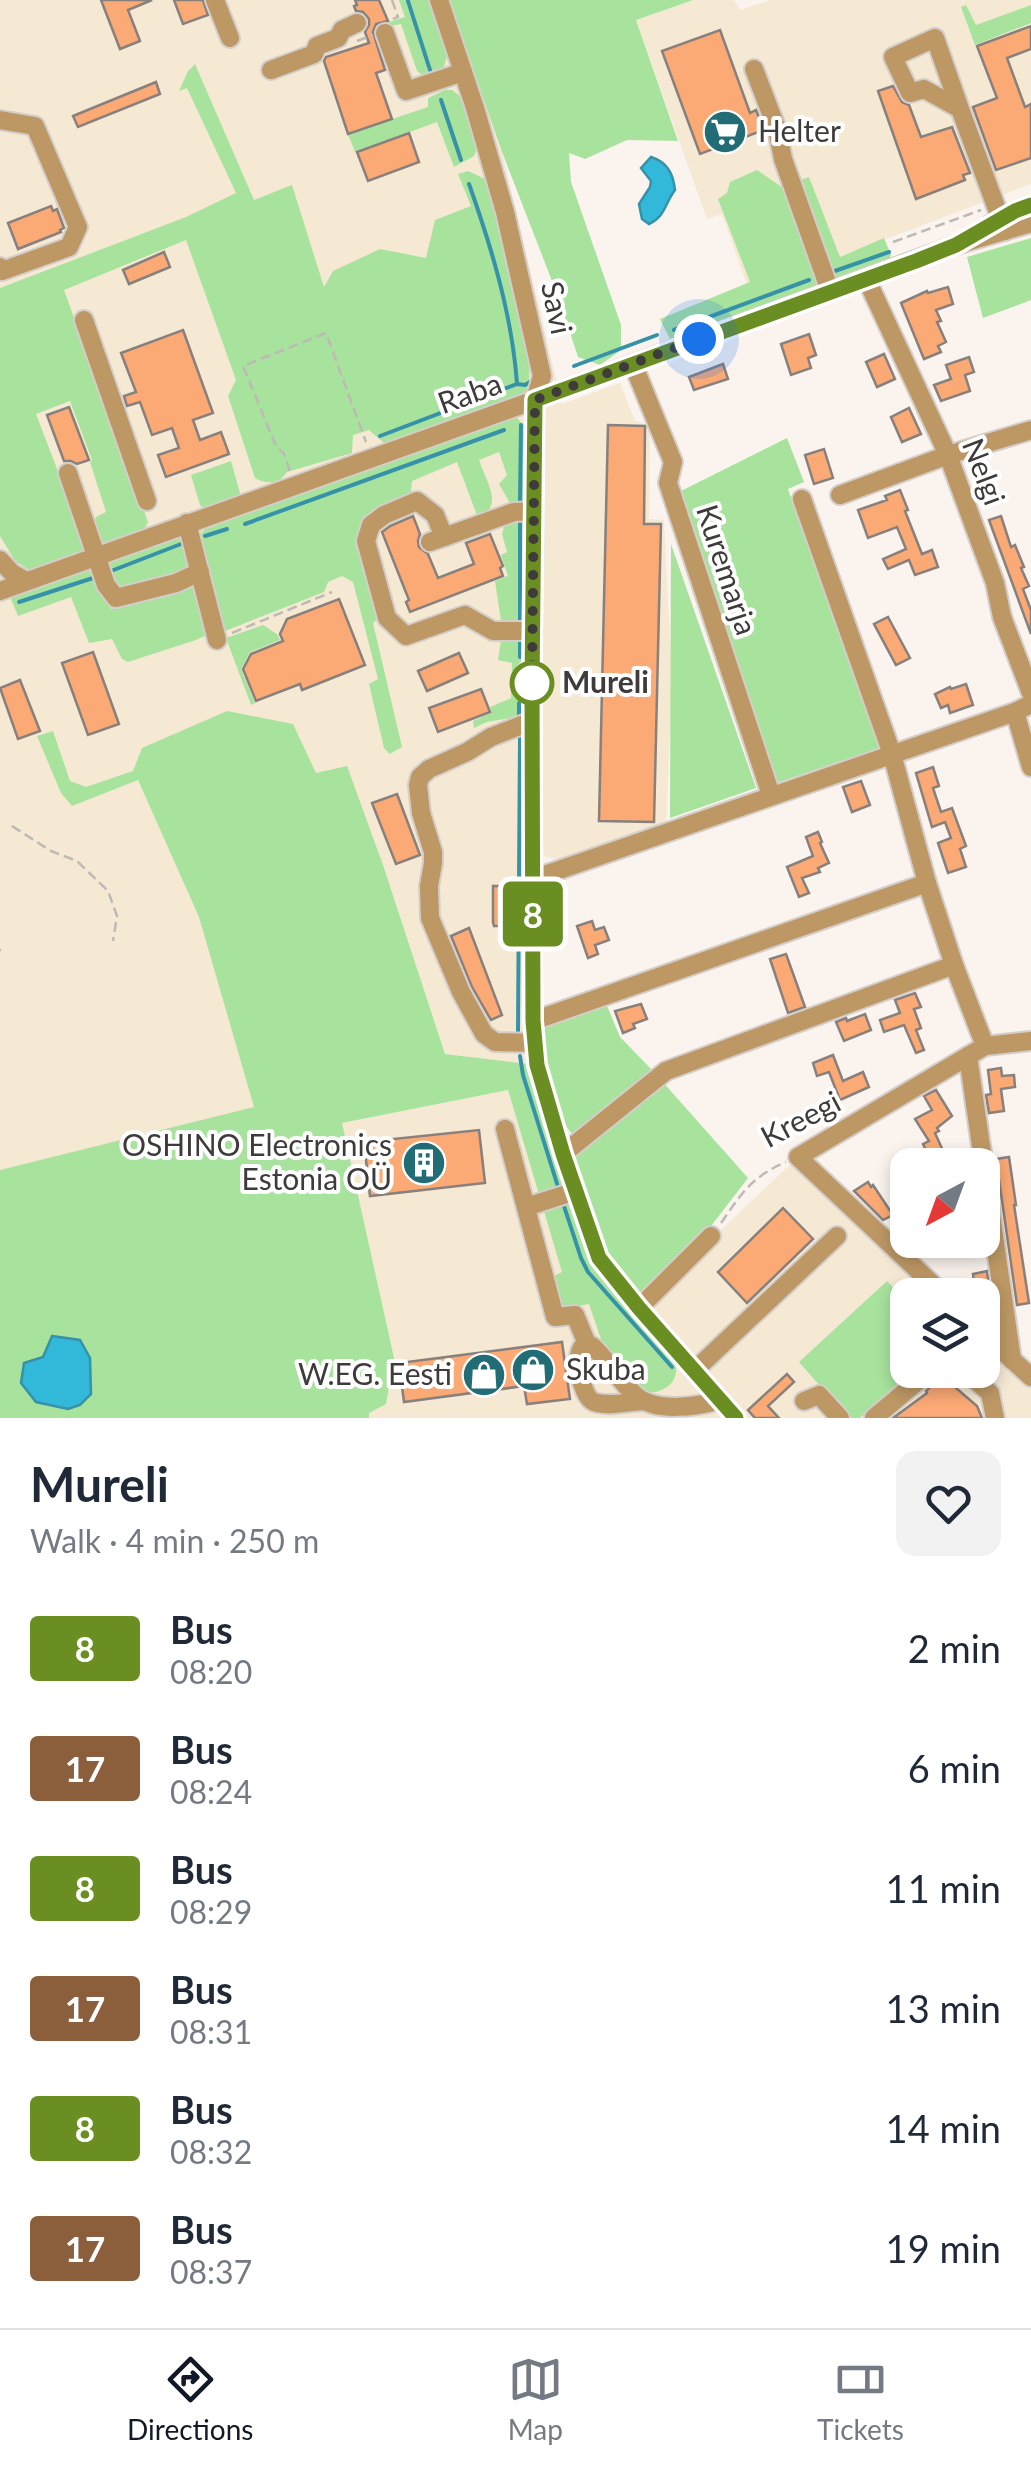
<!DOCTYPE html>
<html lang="en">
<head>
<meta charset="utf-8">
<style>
	body { margin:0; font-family:Lato,sans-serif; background:#f2f2f3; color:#1f2937; height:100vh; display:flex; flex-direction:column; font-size:38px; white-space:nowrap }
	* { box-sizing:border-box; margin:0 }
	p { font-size:32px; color:#747a83 }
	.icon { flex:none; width:55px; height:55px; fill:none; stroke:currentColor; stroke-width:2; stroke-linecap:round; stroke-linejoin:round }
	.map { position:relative; height:1418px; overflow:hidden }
	.drawer { display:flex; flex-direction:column; background:#fff; flex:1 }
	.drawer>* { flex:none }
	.badge { padding:0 20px; border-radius:8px; font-size:35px; line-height:65px }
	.needle { width:65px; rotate:221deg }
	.buttons { position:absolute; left:890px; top:1148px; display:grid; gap:20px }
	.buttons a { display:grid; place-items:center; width:110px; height:110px; border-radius:20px; background:#fff; box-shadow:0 5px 15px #0003; font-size:50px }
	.you { position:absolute; width:50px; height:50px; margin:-25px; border:8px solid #fff; border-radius:50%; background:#1a73e8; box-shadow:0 0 0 15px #1a73e833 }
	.map>.badge { position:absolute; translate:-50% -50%; box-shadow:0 0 0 5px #fff }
	.round { display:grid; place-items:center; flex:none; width:105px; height:105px; border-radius:20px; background:#f2f2f3 }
	.summary { display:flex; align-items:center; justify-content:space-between; height:170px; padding:0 30px }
	h1 { font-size:48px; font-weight:700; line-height:75px }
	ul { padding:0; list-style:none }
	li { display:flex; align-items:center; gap:30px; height:120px; padding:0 30px }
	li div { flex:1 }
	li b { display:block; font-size:38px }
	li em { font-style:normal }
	li .badge { min-width:110px; font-weight:700; text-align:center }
	.dock { display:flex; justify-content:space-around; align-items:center; height:140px; border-top:2px solid #e0e1e3; background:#fff; font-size:28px; color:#747a83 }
	.dock a { display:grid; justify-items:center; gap:5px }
	.dock .on { color:#111827 }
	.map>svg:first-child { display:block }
	.industrial { fill:#f5e9d4 }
	.green { fill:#a7e39d }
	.water { fill:#32b8d8; stroke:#3692a9; stroke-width:2.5 }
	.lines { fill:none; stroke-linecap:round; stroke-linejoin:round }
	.stream { stroke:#3692a9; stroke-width:4 }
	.building { fill:#fba975; stroke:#87807c; stroke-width:2.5 }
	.minor-casing { stroke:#d4ceca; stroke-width:22 }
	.path { stroke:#beb9b5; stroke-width:2.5; stroke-dasharray:10 5; stroke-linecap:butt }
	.minor { stroke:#bd9865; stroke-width:18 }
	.line-casing { stroke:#fff; stroke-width:22 }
	.line { stroke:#6b8e23; stroke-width:15 }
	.walk { stroke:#3e3b3a; stroke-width:10; stroke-dasharray:0 18 }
	.stop-dot { fill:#fff; stroke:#6b8e23; stroke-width:5 }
	.labels { text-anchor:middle; stroke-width:8; stroke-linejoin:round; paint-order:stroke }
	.poi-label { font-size:30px; fill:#3e3b3a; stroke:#fff; text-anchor:start }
	.street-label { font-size:30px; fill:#3e3b3a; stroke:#fff }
	.stop-label { font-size:30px; font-weight:bold; fill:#3e3b3a; stroke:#fff; text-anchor:start }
</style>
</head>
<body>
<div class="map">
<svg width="1031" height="1418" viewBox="0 0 1031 1418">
	<rect width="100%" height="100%" fill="#faf3ee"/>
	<g class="industrial">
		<path d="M0 0H449L502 152 562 404 620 383 635 421 650 425 649 519 664 520 672 682 666 825 570 862 542 856 533 1021 537 1065 445 1054 382 865 255 1108 0 1170Z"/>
		<path d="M693 0H734L740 10 771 0H1031V184L749 291 722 214 707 219 636 20Z"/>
		<path d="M508 1090 562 1271 599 1258 642 1305 798 1157 945 1295H908V1370H982L983 1330 1031 1376V1418H313L238 1144Z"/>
	</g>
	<g class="green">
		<path d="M399 0H430L448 52 443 70 424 76 417 71 401 24 391 26 389 22 405 17Z"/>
		<path d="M449 0H693L636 20 678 141 627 140 585 159 569 153 571 182 621 325V350L600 365 578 357 559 299 502 152Z"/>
		<path d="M966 5 976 25 1031 5V23L975 45 961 7Z"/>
		<path d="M195 64 254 200 292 185 324 287 333 271 380 249 426 258 435 220 471 206 458 174 468 171 485 179C500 217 539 356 527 391L517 396 384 443 369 430 353 435 352 453 287 472C279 484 267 485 255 478L228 396 236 380 186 240 64 290 148 522 145 528 110 542 104 543 99 540 94 522 96 517 106 512 90 462 92 460 70 401 36 414 85 542 84 550 79 554 31 571 15 561 0 536V288L186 217 236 193 187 88 179 91 188 71Z"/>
		<path d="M445 90H452L465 100 478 144 474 156 454 167 437 122 355 152 348 134 428 107V98Z"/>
		<path d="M757 170 789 192 816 272 817 285 803 292 670 339 660 319 750 282 718 199 727 193 730 182Z"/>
		<path d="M809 177 840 257 884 238 891 255 889 260 833 282 794 182Z"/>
		<path d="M1031 238V300L983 318 967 257Z"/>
		<path d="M515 416 523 424 526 431 527 498 523 504 511 505 499 484 507 475 499 452 479 460C486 482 505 506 478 518L457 462 412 481 411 492 381 505 359 525 380 617 373 623 402 747 390 754 384 748 369 684 378 679 353 582 342 576 328 582 324 592 225 631 221 627 199 544 200 535 204 530 500 418Z"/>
		<path d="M787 438 804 482 788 489 879 748 776 783 681 491Z"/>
		<path d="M231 461 240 493 238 496 204 509 200 505 191 475Z"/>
		<path d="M515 520H524L526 525 527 620 523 624 511 625 501 621 495 581 508 576 501 555 507 552 502 534 504 527Z"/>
		<path d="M178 535 183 537 190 567 186 573 123 591 116 589 105 568 110 563Z"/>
		<path d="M671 544 756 788 670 818Z"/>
		<path d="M92 569 95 571 111 609 194 584 207 635 196 640 128 662 122 659 112 639 89 643 71 597 18 616 11 599 13 595Z"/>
		<path d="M263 625 277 634 280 640 250 652 241 669 255 703 251 705 226 638Z"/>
		<path d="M514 637H525L524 658 516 667 517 695 524 706 522 716 487 722 474 728 473 721 491 713 490 707 511 698 512 663 498 660 501 640Z"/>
		<path d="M227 711 293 724 316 773 347 766 383 865 445 1054 537 1065 599 1258 588 1263 593 1261 615 1292 674 1361C683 1382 661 1396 641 1392L602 1342 589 1304 562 1309 552 1277 562 1272 508 1090 342 1123 394 1358 386 1404 369 1413V1418H0V1170L254 1107 199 917 138 780 72 806 61 793 37 736 53 731 70 781 86 787 133 771 142 748Z"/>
		<path d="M605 1001 620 1037 653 1071 577 1137C554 1125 537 1046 547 1022Z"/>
		<path d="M661 1080 748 1178 701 1239 640 1295 611 1263 598 1236 575 1160 576 1151Z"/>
		<path d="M887 1281 907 1302 908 1370H912L860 1418H848L799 1362Z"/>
	</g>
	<g class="water">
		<path d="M651 157C667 162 673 173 675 190 665 203 665 217 649 224L642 219 639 204 650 187 651 181 641 168Z"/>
		<path d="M52 1336 80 1340 90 1358 91 1394 80 1405 68 1409 36 1402 21 1383 24 1363 43 1357Z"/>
	</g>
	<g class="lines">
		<g class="stream">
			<path d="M408 1 430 70"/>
			<path d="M441 100 461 160"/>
			<path d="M469 184C492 249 512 315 517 384"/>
			<path d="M832 272 889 252"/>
			<path d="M674 330 809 280"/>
			<path d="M574 366 657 335"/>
			<path d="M380 436 517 384 525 385 530 382"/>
			<path d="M520 502 521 425"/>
			<path d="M245 524 504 430"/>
			<path d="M205 536 227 529"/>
			<path d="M111 571 181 544"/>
			<path d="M19 602 93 578"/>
			<path d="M520 623V523"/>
			<path d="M520 657V641"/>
			<path d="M519 718V703"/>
			<path d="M518 1033 520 736"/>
			<path d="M520 1056 523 1075 559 1190"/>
			<path d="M563 1203 581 1258 588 1272 672 1367"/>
		</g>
	</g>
	<g class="building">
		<path d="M101 0H152L128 10 140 41 120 49Z"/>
		<path d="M174 0H203L208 15 183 24Z"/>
		<path d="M355 0H379L388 21 376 24 373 32 385 70 376 73 392 119 348 134 324 61 326 57 369 43 365 32 369 25V19L363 12 356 11 354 6 357 5Z"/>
		<path d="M1031 26V49L1007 58 1025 107 1031 104V158L996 170 973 107 997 98 977 46Z"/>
		<path d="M720 30 750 113 756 110 764 130 700 154 662 51Z"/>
		<path d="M156 82 160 94 78 127 73 116Z"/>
		<path d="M893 86 902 102 909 105 921 137 952 127 970 173 963 175 965 180 916 199 878 91Z"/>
		<path d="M409 133 419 162 368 181 357 152Z"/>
		<path d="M51 206 53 211 57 209 64 228 60 230 61 232 18 249 8 223Z"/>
		<path d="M164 252 170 267 129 284 123 270Z"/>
		<path d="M948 287 953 304 936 310 941 321 937 322 946 342 938 346 941 352 924 359 901 303 927 291 928 293Z"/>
		<path d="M183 330 213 413 193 420 200 440 221 432 229 454 166 477 158 455 179 448 172 428 152 435 140 402 127 406 124 396 136 392 121 353Z"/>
		<path d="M809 334 816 355 808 358 811 368 791 375 781 344Z"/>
		<path d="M884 354 895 379 877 387 866 362Z"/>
		<path d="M969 357 974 372 965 375 970 391 941 401 934 385 951 379 946 365Z"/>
		<path d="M723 364 728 379 694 390 689 377Z"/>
		<path d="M69 407 89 460 77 464 71 461H64L47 415Z"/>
		<path d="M909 408 921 434 902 442 891 417Z"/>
		<path d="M608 425 645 426 644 524H661L654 822 599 821Z"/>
		<path d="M824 449 833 478 814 484 805 455Z"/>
		<path d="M900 490 908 510 905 511 922 554 932 550 938 567 915 575 909 560 888 569 883 559 906 549 897 527 868 538 858 510 887 500 885 496Z"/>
		<path d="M413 516 420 534 418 541 419 547 428 554 438 578 474 564 466 543 490 534 503 566 500 568 503 576 410 612 406 602 409 600 382 532 390 526Z"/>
		<path d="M1001 516 1011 547 1015 545 1024 567 1021 568 1029 586 1023 589 1031 610V634L989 520Z"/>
		<path d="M339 599 365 665 302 690 300 684 256 701 243 669 251 654 283 641 280 634 287 619Z"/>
		<path d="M888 617 910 658 896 665 874 624Z"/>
		<path d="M93 652 119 724 88 735 62 663Z"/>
		<path d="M459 653 468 673 427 691 418 671Z"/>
		<path d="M20 680 40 731 18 739 0 688Z"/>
		<path d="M966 684 973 705 950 713 948 705 941 708 935 694 950 687 951 689Z"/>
		<path d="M481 689 490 712 438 732 429 708Z"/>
		<path d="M933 767 939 786 933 788 941 812 952 808 966 846 960 849 966 867 948 873 938 843 951 838 945 822 932 827 916 773Z"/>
		<path d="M861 781 870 805 852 812 843 787Z"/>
		<path d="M397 794 420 855 396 864 372 803Z"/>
		<path d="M818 832 822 842 820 843 829 863 818 868 820 872 802 878 809 893 799 897 787 867 813 856 806 837Z"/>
		<path d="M493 886H507V926H494L493 922Z"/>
		<path d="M592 921 595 930 604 927 609 940 595 945 598 954 588 958 577 926Z"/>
		<path d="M469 928 502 1015 491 1020 472 987 451 936Z"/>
		<path d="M786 954 805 1007 788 1013 770 959Z"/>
		<path d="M915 993 921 1007 914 1009 921 1028 916 1030 924 1050 916 1053 904 1025 884 1032 880 1020 900 1013 895 1000Z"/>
		<path d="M641 1004 647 1019 633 1024 635 1028 623 1033 615 1011Z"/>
		<path d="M865 1014 871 1030 844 1041 836 1022 846 1018 847 1021Z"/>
		<path d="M833 1055 843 1081 863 1072 869 1087 840 1100 829 1072 817 1076 813 1063Z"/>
		<path d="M1001 1068 1002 1076 1014 1075 1015 1087 1001 1089 1004 1111 989 1113 986 1095 991 1094 988 1070Z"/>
		<path d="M936 1090 952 1116 937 1128 939 1131 935 1133 945 1155 941 1158 945 1165H933L923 1144 929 1141 915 1119 932 1110 924 1096Z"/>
		<path d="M479 1130 485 1183 370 1196 364 1142Z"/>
		<path d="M1009 1157 1016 1205H1014L1029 1303 1017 1305 996 1159Z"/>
		<path d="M868 1182 871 1187 873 1185 893 1215 883 1220 854 1191Z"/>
		<path d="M783 1208 813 1239 747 1303 718 1272Z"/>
		<path d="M987 1271 990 1293 956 1295 954 1285 974 1281 973 1274Z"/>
		<path d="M562 1342 570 1399 527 1404 524 1386 404 1402 399 1363Z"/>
		<path d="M787 1374 794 1382 768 1406 779 1418H755L748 1410Z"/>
		<path d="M942 1376 977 1406 982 1418H893L927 1393 926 1391Z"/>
	</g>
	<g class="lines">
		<g class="minor-casing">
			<g id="minor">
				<path d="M215 0 230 38"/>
				<path d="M439 0 475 108 505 212 542 376 535 400 532 684 533 1021 537 1065 563 1154 599 1258 639 1308 736 1418"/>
				<path d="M385 33 406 91 463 72"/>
				<path d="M754 69 777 129 783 159 830 291"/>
				<path d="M271 70 314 54 317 46 338 38 342 30 357 23"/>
				<path d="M960 109 935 38 893 57 910 93 924 89 960 109 1005 231"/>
				<path d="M0 120 35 126 78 227 69 247 2 271 0 267"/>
				<path d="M991 224 1015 211 1031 205"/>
				<path d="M866 278 948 455 995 583 1002 617 1031 693"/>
				<path d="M84 320 147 501"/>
				<path d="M633 364 673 462 668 483 771 795"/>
				<path d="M68 473 106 585 116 598 176 583 200 572"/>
				<path d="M840 495 948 455 1031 430"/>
				<path d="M802 499 892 754 927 883 954 965 985 1046"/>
				<path d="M187 523 217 640"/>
				<path d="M444 537 435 515 417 501 384 515 371 525 366 541 387 618 406 636 465 615 493 631H533"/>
				<path d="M430 542 514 512 534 511"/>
				<path d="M0 560 12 573 26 581"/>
				<path d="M0 591 535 400 956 245 1031 223"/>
				<path d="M1015 712 1031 767"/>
				<path d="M532 721 491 737 467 752 429 769 420 777 418 785 421 813 433 852V863L429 886 430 918 461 992 484 1034 495 1042 535 1043"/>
				<path d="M533 879 1015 712 1031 704"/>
				<path d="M533 1021 927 883"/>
				<path d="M968 1056 1012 1360"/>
				<path d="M505 1129 555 1317 575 1315 587 1344"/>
				<path d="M563 1154 666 1071 954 965"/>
				<path d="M526 1207 576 1191"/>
				<path d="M944 1295 798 1157 985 1046 1031 1041"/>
				<path d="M639 1308 711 1236"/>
				<path d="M982 1332 1031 1377"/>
				<path d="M963 1370 990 1393 995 1418"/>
				<path d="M694 1371 837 1236"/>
				<path d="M643 1401C628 1402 608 1407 594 1402 581 1397 572 1351 585 1345 587 1344 590 1346 592 1346 608 1360 618 1380 635 1395 655 1413 696 1407 720 1400"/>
				<path d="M804 1401 819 1395 840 1418"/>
				<path d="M874 1418 931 1370"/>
			</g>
		</g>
		<g class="path">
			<path d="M392 0 398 17 393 19"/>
			<path d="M357 41 373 35"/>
			<path d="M893 242 981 210"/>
			<path d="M290 471 284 454 276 446 243 366 326 333 366 442"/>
			<path d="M232 633 332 592"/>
			<path d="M12 826 51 851 77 861 108 891 117 916 113 941"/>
			<path d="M0 950H1"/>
			<path d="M721 1223C742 1193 751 1177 786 1162"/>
		</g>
		<use href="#minor" class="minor"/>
	</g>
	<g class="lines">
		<g class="line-casing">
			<path id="line" d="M736 1418 639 1308 599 1258 563 1154 537 1065 533 1021 532 684 535 400 916 261 956 245 1015 211 1031 205"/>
		</g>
		<use href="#line" class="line"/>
		<path class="walk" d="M532 683 535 400 699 339"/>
	</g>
	<defs>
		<g id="supermarket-disc" transform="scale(2.25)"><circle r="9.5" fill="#226d75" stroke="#fff"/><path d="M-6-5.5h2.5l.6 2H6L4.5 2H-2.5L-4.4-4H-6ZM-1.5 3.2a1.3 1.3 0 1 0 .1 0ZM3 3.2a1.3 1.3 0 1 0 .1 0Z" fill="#fff"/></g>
		<g id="building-disc" transform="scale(2.25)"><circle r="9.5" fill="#226d75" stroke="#fff"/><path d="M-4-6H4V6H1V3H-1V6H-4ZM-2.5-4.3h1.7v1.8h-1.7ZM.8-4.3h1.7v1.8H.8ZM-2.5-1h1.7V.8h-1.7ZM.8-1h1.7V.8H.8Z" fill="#fff"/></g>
		<g id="shop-disc" transform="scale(2.25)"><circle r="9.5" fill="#226d75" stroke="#fff"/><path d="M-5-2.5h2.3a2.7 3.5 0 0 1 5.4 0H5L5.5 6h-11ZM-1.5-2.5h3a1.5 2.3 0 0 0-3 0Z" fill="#fff"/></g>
	</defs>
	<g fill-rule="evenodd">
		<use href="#supermarket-disc" x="725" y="132"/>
		<use href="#building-disc" x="424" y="1163"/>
		<use href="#shop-disc" x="533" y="1370"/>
		<use href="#shop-disc" x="484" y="1375"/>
	</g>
	<circle class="stop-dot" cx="532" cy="683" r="20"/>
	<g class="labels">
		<g class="poi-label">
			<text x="758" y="142">Helter</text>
			<text x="392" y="1156" text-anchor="end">OSHINO Electronics<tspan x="392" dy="34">Estonia OÜ</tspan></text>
			<text x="566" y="1380">Skuba</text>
			<text x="452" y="1385" text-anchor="end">W.EG. Eesti</text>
		</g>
		<g class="street-label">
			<text transform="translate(556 308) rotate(78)" y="10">Savi</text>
			<text transform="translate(470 394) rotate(-20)" y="10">Raba</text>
			<text transform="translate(983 472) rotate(69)" y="10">Nelgi</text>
			<text transform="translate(726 570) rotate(72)" y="10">Kuremarja</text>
			<text transform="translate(801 1120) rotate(-28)" y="10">Kreegi</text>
		</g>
		<g class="stop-label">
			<text x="562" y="693">Mureli</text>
		</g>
	</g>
</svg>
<div class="buttons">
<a><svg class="needle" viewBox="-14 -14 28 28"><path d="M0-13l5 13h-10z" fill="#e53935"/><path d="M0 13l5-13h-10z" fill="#747a83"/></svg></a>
<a><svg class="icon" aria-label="layers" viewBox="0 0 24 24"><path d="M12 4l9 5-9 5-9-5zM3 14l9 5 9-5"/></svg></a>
</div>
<div class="you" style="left:699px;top:339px"></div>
<b class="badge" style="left:533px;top:914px;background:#6b8e23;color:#fff">8</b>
</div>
<section class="drawer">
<div class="summary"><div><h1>Mureli</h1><p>Walk · 4 min · 250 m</p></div><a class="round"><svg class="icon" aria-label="heart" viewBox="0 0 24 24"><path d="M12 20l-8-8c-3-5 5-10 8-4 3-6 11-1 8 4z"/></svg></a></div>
<ul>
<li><span class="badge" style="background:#6b8e23;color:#fff">8</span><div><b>Bus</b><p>08:20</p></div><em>2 min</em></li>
<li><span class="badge" style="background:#8b5e3c;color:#fff">17</span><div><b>Bus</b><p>08:24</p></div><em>6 min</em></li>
<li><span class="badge" style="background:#6b8e23;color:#fff">8</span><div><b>Bus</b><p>08:29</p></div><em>11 min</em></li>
<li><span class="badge" style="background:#8b5e3c;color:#fff">17</span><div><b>Bus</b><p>08:31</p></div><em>13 min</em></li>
<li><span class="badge" style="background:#6b8e23;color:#fff">8</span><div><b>Bus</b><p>08:32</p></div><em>14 min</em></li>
<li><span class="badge" style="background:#8b5e3c;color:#fff">17</span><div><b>Bus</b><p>08:37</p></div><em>19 min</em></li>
</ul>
</section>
<nav class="dock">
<a class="on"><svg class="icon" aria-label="directions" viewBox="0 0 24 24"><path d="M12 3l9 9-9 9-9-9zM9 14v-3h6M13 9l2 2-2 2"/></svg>Directions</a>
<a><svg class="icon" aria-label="map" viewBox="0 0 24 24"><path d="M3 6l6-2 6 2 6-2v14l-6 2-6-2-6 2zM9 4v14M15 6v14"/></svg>Map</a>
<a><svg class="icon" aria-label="tickets" viewBox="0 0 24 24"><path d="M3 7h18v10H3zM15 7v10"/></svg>Tickets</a>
</nav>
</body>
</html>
